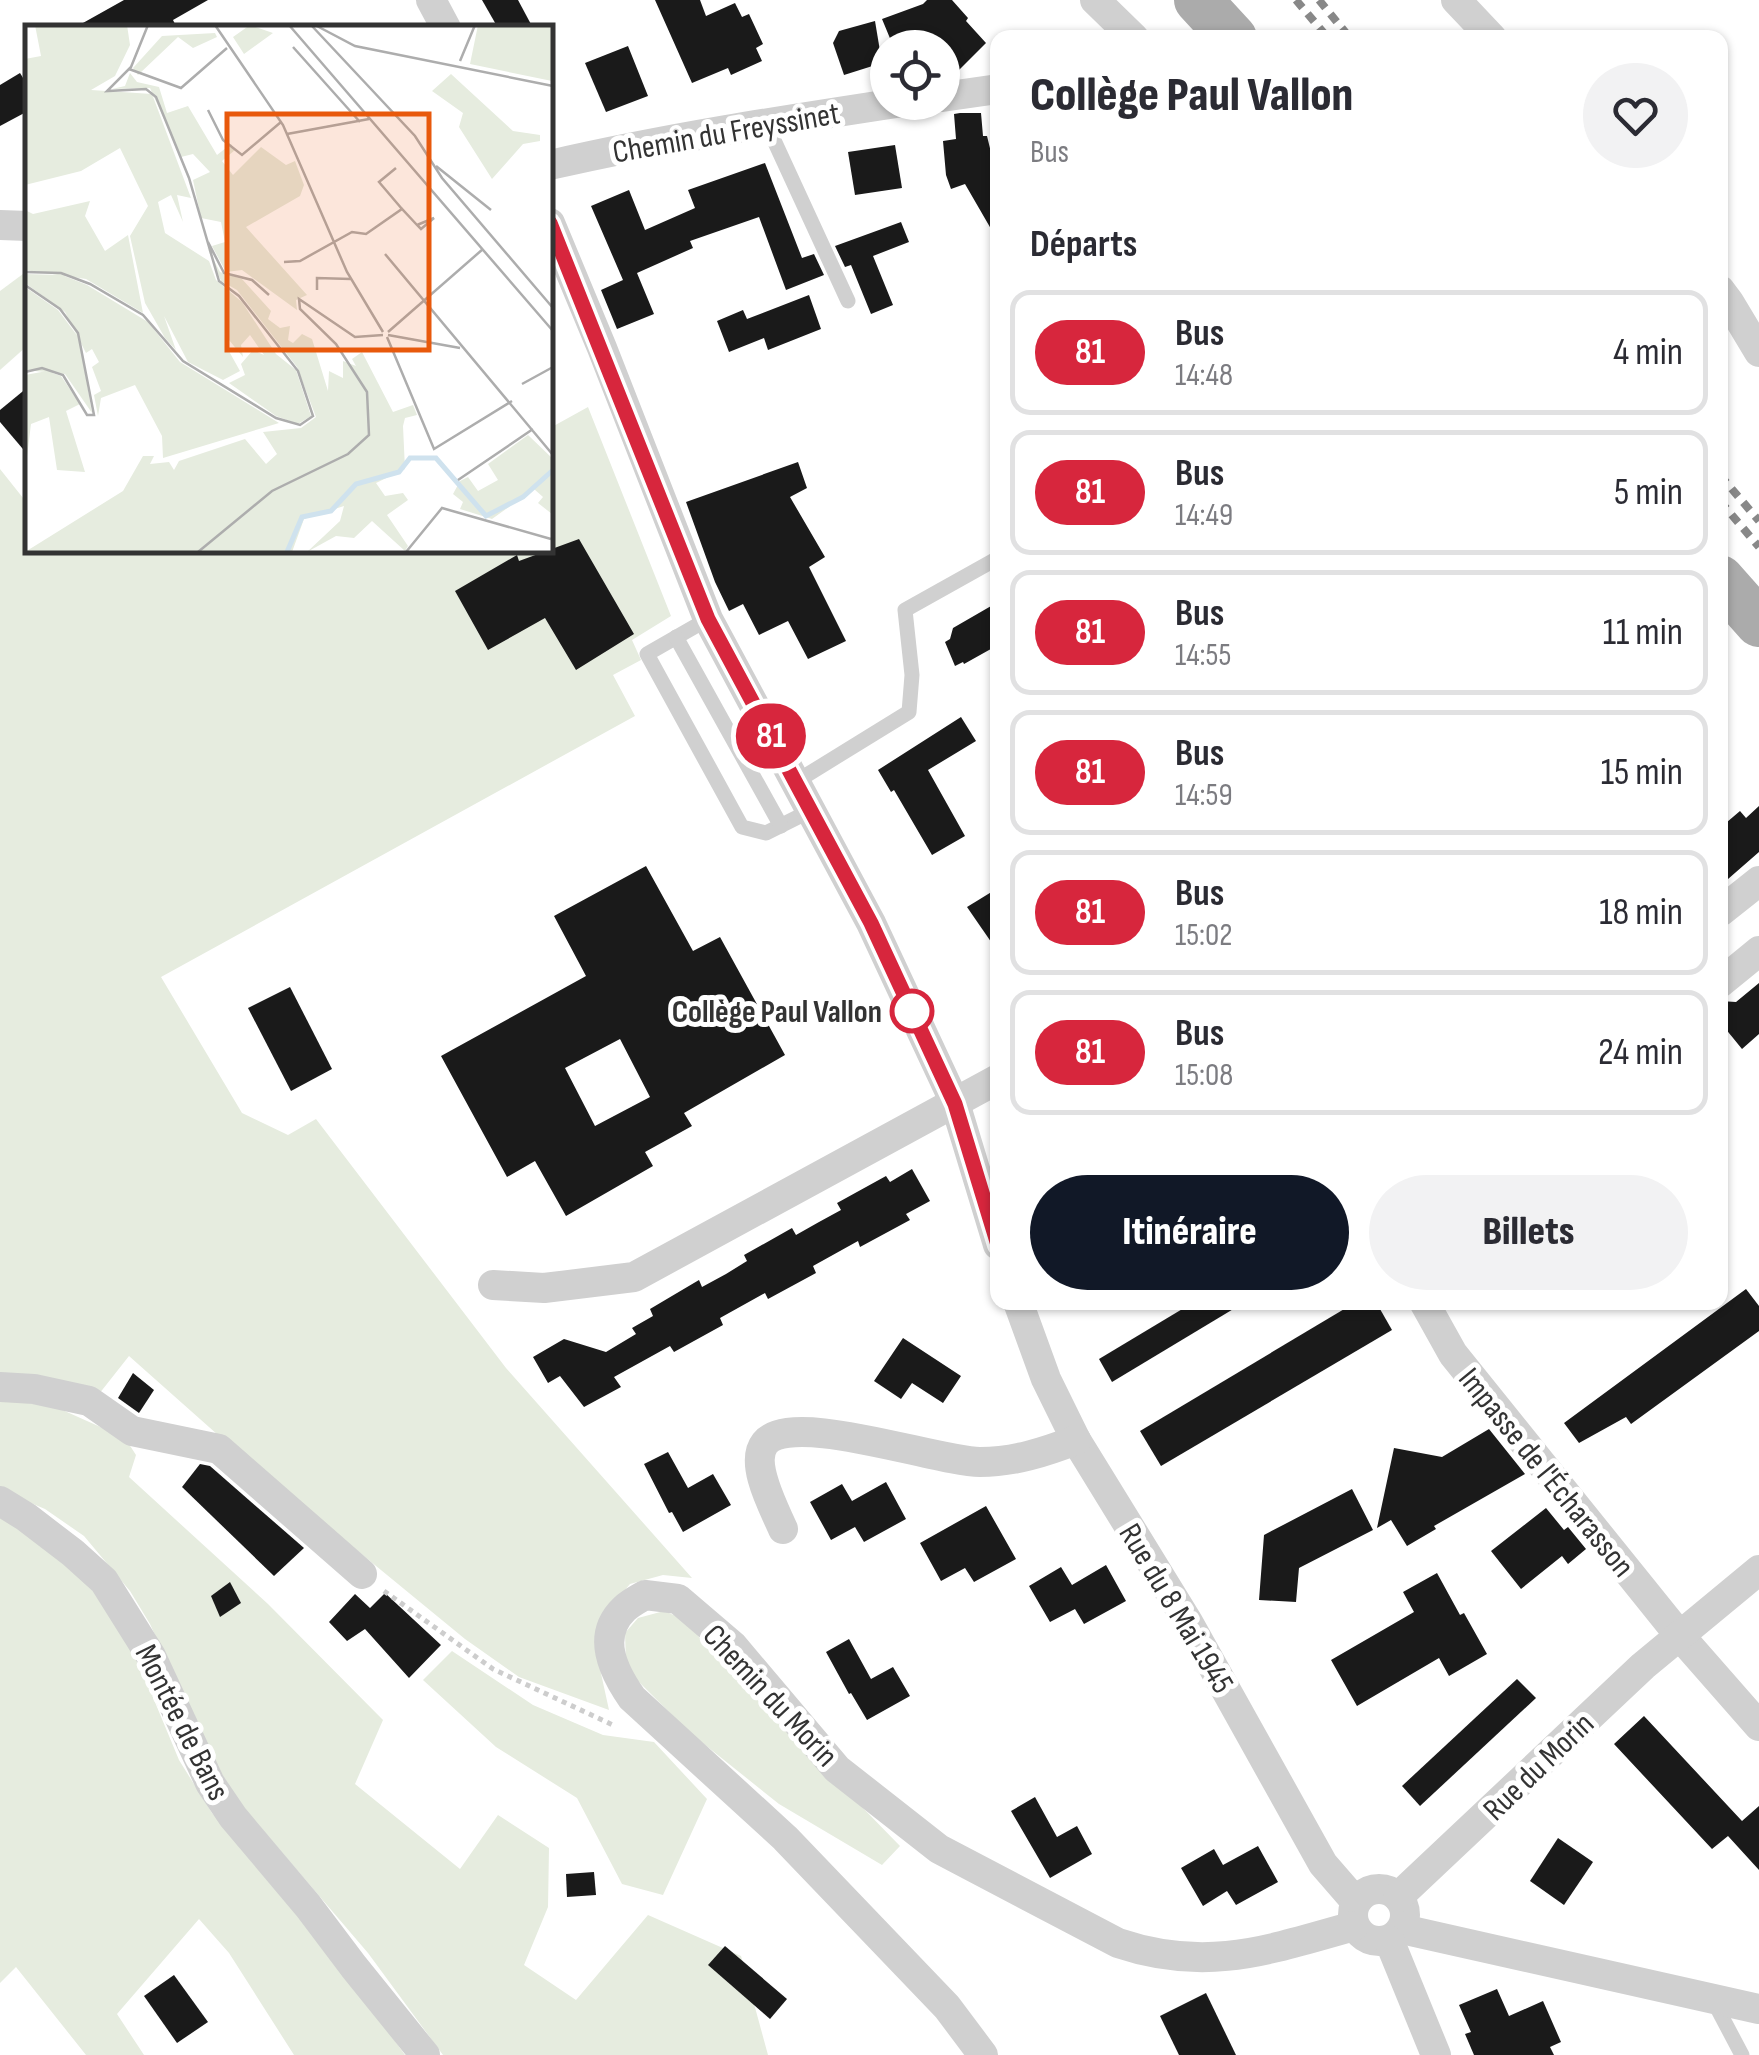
<!DOCTYPE html>
<html lang="fr">
<head>
<meta charset="utf-8">
<style>
	body { margin:0; font-family:"Sofia Sans Condensed",sans-serif; background:#f2f2f3; color:#2b2b33; height:100vh; display:flex; flex-direction:column; font-size:38px; white-space:nowrap }
	* { box-sizing:border-box; margin:0 }
	p { font-size:32px; color:#7c7c81 }
	.icon { flex:none; width:55px; height:55px; fill:none; stroke:currentColor; stroke-width:2; stroke-linecap:round; stroke-linejoin:round }
	.map { position:relative; flex:1; overflow:hidden }
	.panel { position:absolute; left:990px; top:30px; width:738px; height:1280px; display:flex; flex-direction:column; background:#fff; border-radius:20px; box-shadow:0 2px 8px #0004 }
	.panel>* { flex:none }
	.badge { padding:0 20px; border-radius:32px; font-size:35px; line-height:65px }
	.fabs { position:absolute; left:870px; top:30px; display:grid; gap:20px }
	.fabs a { display:grid; place-items:center; width:90px; height:90px; border-radius:50%; background:#fff; box-shadow:0 2px 8px #0004; font-size:50px }
	.map>.badge { position:absolute; translate:-50% -50%; box-shadow:0 0 0 5px #fff }
	h2 { padding:0 40px; font-size:38px; line-height:90px }
	.round { display:grid; place-items:center; flex:none; width:105px; height:105px; border-radius:52px; background:#f2f2f3 }
	.summary { display:flex; align-items:center; justify-content:space-between; height:170px; padding:0 40px }
	h1 { font-size:48px; font-weight:800; line-height:75px }
	.button { display:flex; gap:20px; margin-top:auto; padding:20px 40px }
	.button a { flex:1; height:115px; border-radius:60px; background:#111827; color:#fff; font-size:40px; font-weight:800; line-height:115px; text-align:center }
	.button a+a { background:#f2f2f3; color:#2b2b33 }
	ul { padding:0; list-style:none }
	li { display:flex; align-items:center; gap:30px; height:125px; margin:0 20px 15px; padding:0 20px; border:5px solid #e1e1e2; border-radius:20px }
	li div { flex:1 }
	li b { display:block; font-size:38px }
	li em { font-style:normal }
	li .badge { min-width:110px; font-weight:700; text-align:center }
	.map>svg:first-child { display:block }
	.green { fill:#e6ecdf }
	.building { fill:#1a1a1a; fill-rule:evenodd }
	.lines { fill:none; stroke-linecap:round; stroke-linejoin:round }
	.path { stroke:#cdcdcd; stroke-width:5; stroke-dasharray:5 5; stroke-linecap:butt }
	.lane { stroke:#d0d0d0; stroke-width:15 }
	.street { stroke:#d0d0d0; stroke-width:30 }
	.primary { stroke:#ababab; stroke-width:48 }
	.rail { stroke:#888; stroke-width:8; stroke-dasharray:10 8; stroke-linecap:butt }
	.line-casing { stroke:#fff; stroke-width:22 }
	.line { stroke:#d7263d; stroke-width:15 }
	.stop-dot { fill:#fff; stroke:#d7263d; stroke-width:5 }
	.labels { text-anchor:middle; stroke-width:10; stroke-linejoin:round; paint-order:stroke }
	.street-label { font-size:32px; fill:#333; stroke:#fff }
	.stop-label { font-size:32px; font-weight:bold; fill:#333; stroke:#fff; text-anchor:end }
	.inset-river { fill:none; stroke:#cfe2ee; stroke-width:5 }
	.inset-road { fill:none; stroke:#adadad; stroke-width:2.5 }
	.view { fill:#e8590c; fill-opacity:0.15; stroke:#e8590c; stroke-width:5 }
	.inset-edge { fill:none; stroke:#333; stroke-width:5 }
</style>
</head>
<body>
<div class="map">
<svg width="1759" height="2055" viewBox="0 0 1759 2055">
	<rect width="100%" height="100%" fill="#fff"/>
	<g class="green">
		<path d="M27 271V346L0 370V291Z"/>
		<path d="M588 407 671 616 632 640 641 660 613 675 635 716 161 977 242 1113 288 1135 316 1119 506 1368 692 1578 663 1575 630 1584 602 1617 595 1646 609 1710 519 1677 465 1639 236 1451 129 1356 99 1394 0 1377V469L27 503 28 550H550V428Z"/>
		<path d="M0 1398 58 1408 125 1438 136 1455 129 1477 268 1604 383 1720 355 1784 460 1869 498 1815 549 1848 548 1907 524 1965 576 2000 648 1915 741 1956 768 2055H443L368 1953 243 1807 209 1754 150 1624 130 1591 84 1536 45 1509 0 1490Z"/>
		<path d="M0 1514 55 1551 94 1592 130 1642 179 1760 212 1813 331 1952 405 2055H294L229 1953 199 1919 117 2014 144 2055H86L16 1967 0 1983Z"/>
		<path d="M664 1611 688 1621 706 1647 900 1846 882 1865 779 1804 689 1732 637 1680 626 1664 625 1633 638 1618Z"/>
		<path d="M452 1651 533 1705 603 1735 654 1742 707 1799 663 1895 622 1884 577 1798 496 1747 423 1680Z"/>
	</g>
	<g class="building">
		<path d="M124 0H208L173 20 177 28H74Z"/>
		<path d="M482 0H518L533 28H498Z"/>
		<path d="M655 0H700L706 16 735 3 742 17 749 14 763 44 756 48 762 61 731 75 728 68 692 83Z"/>
		<path d="M927 0H952L968 18 966 21 986 43 952 77 942 78V48H894L882 19 923 4Z"/>
		<path d="M875 21 882 63 844 75 833 43 839 31Z"/>
		<path d="M628 46 648 96 606 112 585 63Z"/>
		<path d="M20 73 28 86V111L0 126V85Z"/>
		<path d="M960 113H981L983 136H987L998 181V241L965 184 951 189 946 175 943 141 956 139 954 114Z"/>
		<path d="M895 145 902 188 855 195 848 152Z"/>
		<path d="M765 163 802 258 814 254 824 275 786 290 759 217 690 241 693 248 637 273 654 314 617 329 601 290 623 280 591 206 629 190 645 230 695 208 688 190Z"/>
		<path d="M901 222 909 242 873 256 893 305 871 314 851 265 845 267 835 246Z"/>
		<path d="M809 295 821 329 768 350 764 338 729 352 717 321 743 310 747 319Z"/>
		<path d="M28 387V455L0 422V410Z"/>
		<path d="M798 462 807 488 790 497 825 557 809 567 846 641 808 659 788 621 759 635 743 604 729 611 715 582 686 502Z"/>
		<path d="M579 539 634 634 576 670 545 618 488 650 455 591 517 555 519 561Z"/>
		<path d="M998 602V645L964 664 963 662 955 666 945 642 950 639 953 628Z"/>
		<path d="M961 717 976 741 928 770 965 836 932 855 894 790 891 792 878 770Z"/>
		<path d="M1759 806V852L1720 886V828L1740 811 1746 818Z"/>
		<path d="M646 866 693 951 720 937 785 1055 684 1113 692 1126 645 1152 653 1166 566 1216 535 1161 507 1177 441 1056 586 976 554 916ZM620 1039 650 1097 595 1126 565 1068Z"/>
		<path d="M998 888V952L967 907Z"/>
		<path d="M1759 983V1034L1742 1049 1720 1022V1001L1736 1002Z"/>
		<path d="M290 987 332 1069 291 1091 248 1008Z"/>
		<path d="M912 1169 930 1201 906 1214 910 1220 860 1247 858 1241 813 1266 816 1273 768 1299 765 1293 720 1318 723 1325 674 1352 670 1346 614 1377 621 1387 584 1407 560 1376 548 1383 533 1357 564 1339 606 1352 636 1334 632 1328 653 1316 650 1309 677 1293 699 1280 702 1287 726 1274 747 1261 744 1255 792 1228 796 1235 819 1222 841 1210 837 1203 886 1176 890 1182Z"/>
		<path d="M1746 1289 1759 1306V1331L1631 1424 1626 1417 1579 1443 1564 1423Z"/>
		<path d="M1194 1302H1245L1112 1382 1099 1359Z"/>
		<path d="M1356 1302H1376L1392 1330 1161 1466 1140 1431Z"/>
		<path d="M903 1338 961 1376 943 1403 912 1383 901 1399 874 1381Z"/>
		<path d="M133 1373 154 1390 139 1413 118 1398Z"/>
		<path d="M1489 1429 1525 1474 1434 1526 1436 1529 1407 1546 1391 1520 1377 1528 1394 1448 1442 1457Z"/>
		<path d="M668 1452 688 1488 713 1474 731 1505 683 1532 672 1512 669 1513 644 1464Z"/>
		<path d="M200 1464 210 1466 304 1548 274 1576 182 1487Z"/>
		<path d="M886 1482 906 1519 864 1542 855 1527 831 1540 810 1502 842 1484 852 1501Z"/>
		<path d="M1352 1489 1373 1530 1299 1568 1296 1602 1259 1600 1264 1535Z"/>
		<path d="M986 1506 1016 1559 974 1582 965 1568 941 1581 920 1543Z"/>
		<path d="M1546 1508 1564 1530 1568 1527 1586 1549 1568 1564 1562 1556 1521 1589 1491 1551Z"/>
		<path d="M1106 1565 1126 1601 1084 1624 1075 1609 1050 1622 1029 1586 1061 1567 1072 1585Z"/>
		<path d="M1437 1573 1460 1615 1464 1613 1487 1654 1449 1676 1439 1658 1357 1706 1331 1660 1414 1612 1403 1592Z"/>
		<path d="M230 1582 241 1603 220 1617 211 1596Z"/>
		<path d="M385 1593 441 1645 409 1678 365 1629 347 1641 329 1622 355 1594 370 1608Z"/>
		<path d="M849 1639 871 1679 893 1667 910 1696 867 1720 851 1693 849 1694 826 1652Z"/>
		<path d="M1517 1679 1536 1698 1420 1806 1402 1786Z"/>
		<path d="M1644 1716 1742 1821 1759 1806V1870L1728 1836 1712 1849 1614 1744Z"/>
		<path d="M1035 1797 1057 1837 1077 1826 1092 1854 1050 1878 1011 1811Z"/>
		<path d="M1558 1838 1593 1862 1564 1905 1530 1881Z"/>
		<path d="M1258 1846 1278 1882 1236 1905 1227 1891 1203 1906 1181 1868 1214 1849 1223 1865Z"/>
		<path d="M594 1872 596 1895 567 1897 566 1874Z"/>
		<path d="M725 1946 787 1999 770 2019 708 1965Z"/>
		<path d="M174 1975 208 2022 177 2043 144 1996Z"/>
		<path d="M1497 1989 1509 2016 1543 2001 1561 2042 1550 2047 1554 2055H1474L1465 2034 1471 2032 1459 2005Z"/>
		<path d="M1206 1993 1236 2055H1179L1160 2016Z"/>
	</g>
	<g class="lines">
		<path class="path" d="M384 1591 493 1669 615 1726"/>
		<g class="lane">
			<path d="M766 123 848 301"/>
			<path d="M708 619 647 654 742 827 766 833 812 810"/>
			<path d="M676 637 781 826"/>
			<path d="M797 781 909 712 912 675 905 610 998 558"/>
			<path d="M1714 2002 1742 2055"/>
		</g>
		<g class="street">
			<path d="M431 0 446 28"/>
			<path d="M1095 0 1134 38"/>
			<path d="M1456 0 1492 38"/>
			<path d="M942 97 998 89"/>
			<path d="M550 165C667 138 785 120 903 102"/>
			<path d="M550 223 602 348 708 619 871 923 955 1103 998 1245"/>
			<path d="M0 225 28 226"/>
			<path d="M1720 290 1729 302 1759 352"/>
			<path d="M1720 912 1759 881"/>
			<path d="M1720 983 1759 951"/>
			<path d="M493 1285 544 1288 634 1277 998 1079"/>
			<path d="M1018 1302 1046 1379 1076 1440 1188 1622 1323 1864 1356 1902"/>
			<path d="M1424 1302 1453 1354 1680 1636 1759 1726"/>
			<path d="M0 1387 34 1389 89 1401 132 1431 219 1449 362 1574"/>
			<path d="M0 1501 26 1517 73 1553 104 1581 151 1656 210 1783 233 1817 308 1906 354 1967 425 2055"/>
			<path d="M783 1529C774 1508 749 1463 765 1443 792 1410 938 1462 980 1462 1014 1462 1045 1452 1076 1440"/>
			<circle cx="1379" cy="1915" r="26"/>
			<path d="M1398 1897 1643 1666 1759 1570"/>
			<path d="M1402 1929 1759 2009"/>
			<path d="M1389 1940 1436 2055"/>
			<path d="M983 2055 947 2007 785 1838 632 1698C613 1671 596 1636 624 1609 630 1603 638 1599 645 1595L678 1599 733 1646 837 1769 939 1849 1118 1943C1207 1973 1268 1950 1354 1926"/>
		</g>
		<g class="primary">
			<path d="M1198 0 1233 38"/>
			<path d="M1720 579 1759 623"/>
		</g>
		<g class="rail">
			<path d="M1296 0 1328 38"/>
			<path d="M1319 0 1350 38"/>
			<path d="M1720 475 1759 521"/>
			<path d="M1720 501 1759 547"/>
		</g>
	</g>
	<g class="lines">
		<g class="line-casing">
			<path id="line" d="M550 223 708 619 871 923 955 1104 998 1245"/>
		</g>
		<use href="#line" class="line"/>
	</g>
	<circle class="stop-dot" cx="912" cy="1011" r="20"/>
	<g class="labels">
		<g class="street-label">
			<text transform="translate(726 132) rotate(-10)" y="11">Chemin du Freyssinet</text>
			<text transform="translate(1547 1472) rotate(51)" y="11">Impasse de l'Écharasson</text>
			<text transform="translate(1177 1608) rotate(59)" y="11">Rue du 8 Mai 1945</text>
			<text transform="translate(771 1695) rotate(47)" y="11">Chemin du Morin</text>
			<text transform="translate(183 1722) rotate(63)" y="11">Montée de Bans</text>
			<text transform="translate(1538 1766) rotate(-44)" y="11">Rue du Morin</text>
		</g>
		<g class="stop-label">
			<text x="882" y="1022">Collège Paul Vallon</text>
		</g>
	</g>
	<g transform="translate(25 25)">
		<rect width="528" height="528" fill="#fff"/>
		<path d="M10 0H102L105 20 90 51 66 65 127 69 166 173 152 170 158 197 146 170 133 177 140 208 184 236 191 255 217 277 251 329 271 345 286 391 273 399 251 391 204 358 220 350 216 339 228 325 239 330 225 310 216 320 218 332 204 315 200 319 215 346 198 355 163 337 139 291 151 325 140 313 120 278 105 211 123 181 95 123 56 146 0 160V34L16 31ZM225 0 248 8 219 29 208 12ZM453 0H527V56L445 39ZM190 8 192 12 168 23 153 12 113 50 108 43 137 11ZM105 48 112 57 134 62 142 88 163 81 192 130 206 119 210 125 197 136 208 150 236 122 261 140 270 136 279 160 275 171 221 202 282 270 271 275 272 285 217 245 201 247 187 221 200 217 196 197 176 193 168 155 185 147 168 129 156 132 125 63 87 64 100 61ZM426 49 488 106 515 110V116L498 119 467 154 434 102 438 88 407 66ZM65 176 60 191 80 226 103 210 118 288 61 254 0 245V185L8 189ZM182 222 195 247 217 254 246 286 243 294 255 303 265 301 263 315 268 318 277 309 287 314 303 366 304 346 318 353V336L331 341 327 334 337 327 368 387 388 380 392 390 380 393 378 401 380 444 351 458 360 471 378 468 383 475 362 490 383 521 380 526 347 496 329 513 311 511 282 527 315 496 319 481 279 494 267 527H0L98 466 118 431H129L125 439 144 437 149 445 154 436 220 414 241 439 252 429 238 407 276 403 291 392 272 342 212 265 196 256ZM0 249 37 250 62 260 123 297 155 337 254 398 138 433 137 411 110 360 76 373 73 391 69 370 76 366 67 342 74 337 67 324 61 328 40 287 0 258ZM0 262 33 285 54 313 67 388 40 349 0 345ZM22 346 36 351 55 379 41 386 60 447 32 445 24 392 6 399 0 448V350ZM503 410 527 433V489L513 478 518 472 509 464 467 494 435 484 438 477 428 469 435 456 443 452 453 466 473 455 463 439Z" fill="#e6ecdf"/>
		<path class="inset-river" d="M262 527 277 492 306 486 331 459 374 447 385 433H411L461 491 498 472 528 445"/>
		<path class="inset-road" d="M190 0 258 100 322 247 358 307M264 0 528 306M286 0 390 111 417 153 528 283M290 0 330 21 528 61M268 22 335 97M435 36 450 0M104 44 156 63 202 23M183 85 198 115 217 130 256 97M262 109 344 94M411 141 466 185M371 143 354 157 377 184M183 217 199 248 227 255 244 270M360 229 528 430M259 237 275 236 327 207 341 209 377 184 392 200 396 204 409 193 392 200M0 247 36 248 65 259 118 290 158 336 251 393 275 400 288 391 273 346 214 271 194 256 164 153 131 72 121 64 82 66 106 42 123 0M0 260 35 284 53 308 69 390H62L38 350 17 343 0 347M292 265V253L326 254M363 307 458 224M363 310 435 323M362 312 409 424 487 376M497 359 528 342M433 455 508 404M173 527 247 466 323 429 344 410 342 367 311 319 275 284 274 274 330 312 358 310M381 527 417 483 526 514"/>
		<path class="view" d="M202 89H404V325H202Z"/>
		<rect width="528" height="528" class="inset-edge"/>
	</g>
</svg>
<div class="fabs">
<a><svg class="icon" aria-label="locate" viewBox="0 0 24 24"><circle cx="12" cy="12" r="6"/><path d="M12 2v4M12 18v4M2 12h4M18 12h4"/></svg></a>
</div>
<b class="badge" style="left:771px;top:736px;background:#d7263d;color:#fff">81</b>
<section class="panel">
<div class="summary"><div><h1>Collège Paul Vallon</h1><p>Bus</p></div><a class="round"><svg class="icon" aria-label="heart" viewBox="0 0 24 24"><path d="M12 20l-8-8c-3-5 5-10 8-4 3-6 11-1 8 4z"/></svg></a></div>
<h2>Départs</h2>
<ul>
<li><span class="badge" style="background:#d7263d;color:#fff">81</span><div><b>Bus</b><p>14:48</p></div><em>4 min</em></li>
<li><span class="badge" style="background:#d7263d;color:#fff">81</span><div><b>Bus</b><p>14:49</p></div><em>5 min</em></li>
<li><span class="badge" style="background:#d7263d;color:#fff">81</span><div><b>Bus</b><p>14:55</p></div><em>11 min</em></li>
<li><span class="badge" style="background:#d7263d;color:#fff">81</span><div><b>Bus</b><p>14:59</p></div><em>15 min</em></li>
<li><span class="badge" style="background:#d7263d;color:#fff">81</span><div><b>Bus</b><p>15:02</p></div><em>18 min</em></li>
<li><span class="badge" style="background:#d7263d;color:#fff">81</span><div><b>Bus</b><p>15:08</p></div><em>24 min</em></li>
</ul>
<div class="button"><a>Itinéraire</a><a>Billets</a></div>
</section>
</div>
</body>
</html>
